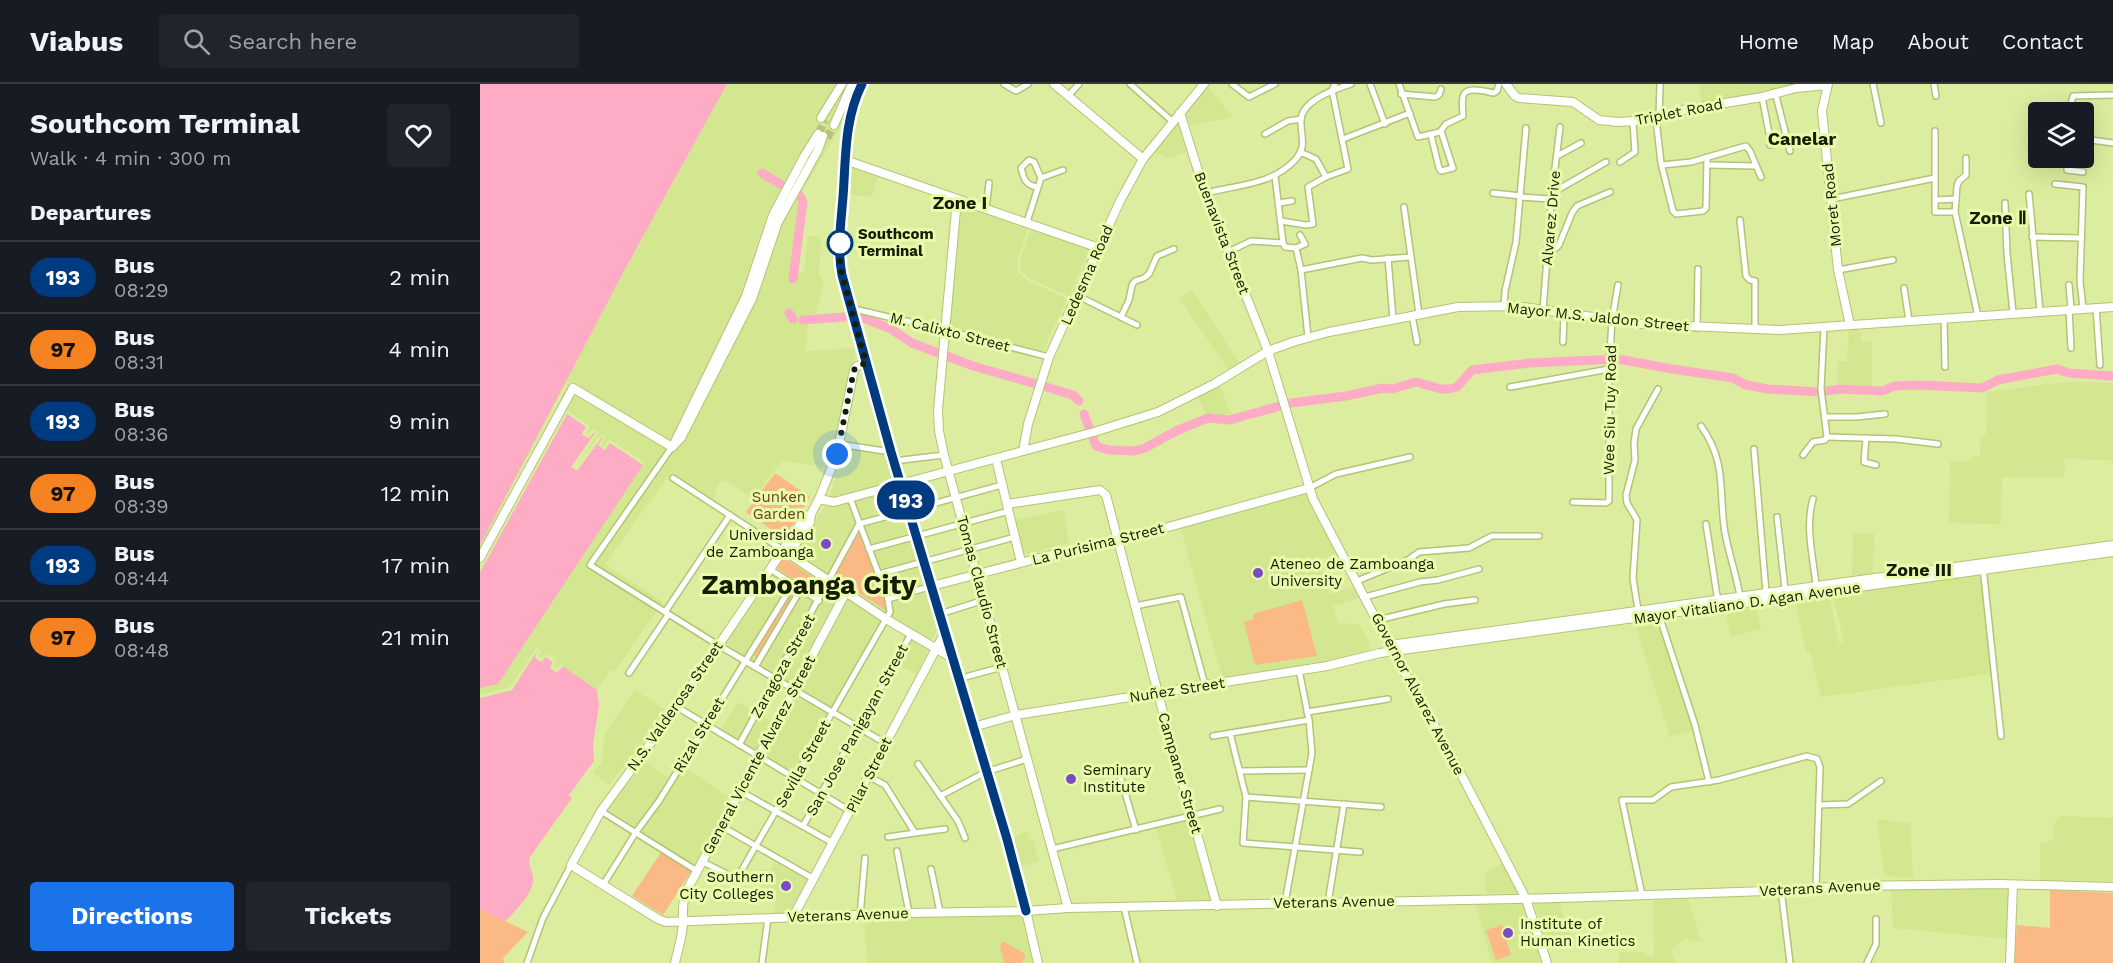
<!DOCTYPE html>
<html lang="en">
<head>
<meta charset="utf-8">
<style>
	body { margin:0; font-family:"Work Sans",sans-serif; background:#20242c; color:#f1f3f6; height:100vh; display:flex; flex-direction:column; font-size:22px; white-space:nowrap }
	* { box-sizing:border-box; margin:0 }
	p { font-size:20px; color:#9ea1a6 }
	.icon { flex:none; width:33px; height:33px; fill:none; stroke:currentColor; stroke-width:2; stroke-linecap:round; stroke-linejoin:round }
	.map { position:relative; flex:1; overflow:hidden }
	.sheet { display:flex; flex-direction:column; background:#171b24; width:480px }
	.sheet>* { flex:none }
	.badge { padding:0 12px; border-radius:20px; font-size:21px; line-height:39px }
	.fabs { position:absolute; left:1548px; top:18px; display:grid; gap:12px }
	.fabs a { display:grid; place-items:center; width:66px; height:66px; border-radius:6px; background:#171b24; box-shadow:0 6px 24px #0002; font-size:30px }
	.you { position:absolute; width:30px; height:30px; margin:-15px; border:4px solid #fff; border-radius:50%; background:#1a73e8; box-shadow:0 0 0 9px #1a73e833 }
	.map>.badge { position:absolute; translate:-50% -50%; box-shadow:0 0 0 3px #fff }
	h2 { padding:0 30px; font-size:22px; line-height:54px }
	.round { display:grid; place-items:center; flex:none; width:63px; height:63px; border-radius:6px; background:#20242c }
	.headline { display:flex; align-items:center; justify-content:space-between; height:102px; padding:0 30px }
	h1 { font-size:28px; font-weight:700; line-height:45px }
	.cta { display:flex; gap:12px; margin-top:auto; padding:12px 30px }
	.cta a { flex:1; height:69px; border-radius:6px; background:#1a73e8; color:#fff; font-size:24px; font-weight:700; line-height:69px; text-align:center }
	.cta a+a { background:#20242c; color:#f1f3f6 }
	ul { padding:0; list-style:none }
	li { display:flex; align-items:center; gap:18px; height:72px; padding:0 30px; border-top:2px solid #363941 }
	li div { flex:1 }
	li b { display:block; font-size:22px }
	li em { font-style:normal }
	li .badge { min-width:66px; font-weight:700; text-align:center }
	header { display:flex; align-items:center; gap:36px; box-sizing:border-box; height:84px; padding:0 30px; background:#171b24; border-bottom:2px solid #363941 }
	header strong { font-size:28px }
	nav { display:flex; gap:33px; margin-inline-start:auto; font-size:21px }
	.search { width:420px; height:54px; background:#20242c; display:flex; align-items:center; gap:15px; box-sizing:border-box; padding:0 21px; border-radius:6px; color:#9ea1a6; font-size:22px }
	main { display:flex; flex:1; min-height:0 }
	.map>svg:first-child { display:block }
	.built { fill:#d3e690 }
	.green { fill:#fbb986 }
	.water { fill:#feabc6 }
	.pier { fill:#dced9f }
	.lines { fill:none; stroke-linecap:round; stroke-linejoin:round }
	.river { stroke:#feabc6; stroke-width:9 }
	.secondary-tunnel { stroke:#b5c37f; stroke-width:8; stroke-dasharray:8 4; stroke-linecap:butt }
	.street-casing { stroke:#b3c377; stroke-width:8 }
	.secondary-casing { stroke:#b3c377; stroke-width:10 }
	.primary-casing { stroke:#b3c377; stroke-width:10 }
	.street { stroke:#fff; stroke-width:5 }
	.secondary { stroke:#fff; stroke-width:8 }
	.primary { stroke:#fff; stroke-width:8 }
	.line-casing { stroke:#fff; stroke-width:14 }
	.line { stroke:#003b80; stroke-width:9 }
	.walk { stroke:#171d00; stroke-width:6; stroke-dasharray:0 10.8 }
	.stop-dot { fill:#fff; stroke:#003b80; stroke-width:3 }
	.poi-dot { fill:#7b4bc3; stroke:#e9fbac; stroke-width:2 }
	.labels { text-anchor:middle; stroke-width:6; stroke-linejoin:round; paint-order:stroke }
	.street-label { font-size:15px; fill:#171d00; stroke:#e9fbac }
	.stop-label { font-size:15px; font-weight:bold; fill:#171d00; stroke:#e9fbac; text-anchor:start }
	.park-label { font-size:15px; fill:#6b3f1a; stroke:#e9fbac }
	.poi-label { font-size:15px; fill:#171d00; stroke:#e9fbac; text-anchor:start }
	.quarter-label { font-size:18px; font-weight:bold; fill:#171d00; stroke:#e9fbac }
	.town-label { font-size:27px; font-weight:bold; fill:#171d00; stroke:#e9fbac }
</style>
</head>
<body>
<header>
<strong>Viabus</strong>
<div class="search"><svg class="icon" aria-label="search" viewBox="0 0 24 24"><circle cx="10" cy="10" r="6"/><path d="M15 15l6 6"/></svg>Search here</div>
<nav><a>Home</a><a>Map</a><a>About</a><a>Contact</a></nav>
</header>
<main>
<section class="sheet">
<div class="headline"><div><h1>Southcom Terminal</h1><p>Walk · 4 min · 300 m</p></div><a class="round"><svg class="icon" aria-label="heart" viewBox="0 0 24 24"><path d="M12 20l-8-8c-3-5 5-10 8-4 3-6 11-1 8 4z"/></svg></a></div>
<h2>Departures</h2>
<ul>
<li><span class="badge" style="background:#003b80;color:#fff">193</span><div><b>Bus</b><p>08:29</p></div><em>2 min</em></li>
<li><span class="badge" style="background:#f58220;color:#111">97</span><div><b>Bus</b><p>08:31</p></div><em>4 min</em></li>
<li><span class="badge" style="background:#003b80;color:#fff">193</span><div><b>Bus</b><p>08:36</p></div><em>9 min</em></li>
<li><span class="badge" style="background:#f58220;color:#111">97</span><div><b>Bus</b><p>08:39</p></div><em>12 min</em></li>
<li><span class="badge" style="background:#003b80;color:#fff">193</span><div><b>Bus</b><p>08:44</p></div><em>17 min</em></li>
<li><span class="badge" style="background:#f58220;color:#111">97</span><div><b>Bus</b><p>08:48</p></div><em>21 min</em></li>
</ul>
<div class="cta"><a>Directions</a><a>Tickets</a></div>
</section>
<div class="map">
<svg width="1633" height="879" viewBox="0 0 1633 879">
	<rect width="100%" height="100%" fill="#dced9f"/>
	<g class="built">
		<path d="M247 0H377L363 29 360 44 319 113 311 189H324L328 152 341 153 339 191 344 199 336 229 323 233 322 239 328 242 325 267 376 264 349 384 302 376 274 415 242 395 234 407 237 410 233 415 191 388 125 480 183 518 135 587 131 585 117 606 84 583 77 589 55 574 32 606 0 614V604L18 599 163 381 97 387 91 383 109 354 87 329 0 488V461L145 185Z"/>
		<path d="M1219 0H1313L1284 11 1221 21Z"/>
		<path d="M728 3 753 33 710 42 705 28Z"/>
		<path d="M694 41 699 42 707 68 689 74 673 68Z"/>
		<path d="M370 83 398 93 392 113 366 110Z"/>
		<path d="M482 122 548 144 538 173 537 188 548 197 587 215 562 269 468 244Z"/>
		<path d="M551 145 611 163 589 212 550 195 541 187V174Z"/>
		<path d="M712 206 759 279 748 285 699 214Z"/>
		<path d="M1369 245H1378V248H1381V257H1392V303L1357 299 1358 277H1367Z"/>
		<path d="M1584 298 1633 299V376L1585 375 1584 393H1522L1521 440 1469 439 1470 377H1491L1492 372H1500L1501 351H1506L1507 308Z"/>
		<path d="M740 302 751 330 727 333 718 313Z"/>
		<path d="M363 363 411 370 462 538 451 557 407 532 353 624 242 560 291 488 301 493 350 413Z"/>
		<path d="M827 409 859 470 839 475 849 510 873 503 879 514 853 522 858 539 879 540 890 560V565L878 571H871L862 575 742 593 700 443Z"/>
		<path d="M584 426 589 459 546 470 541 468 535 436Z"/>
		<path d="M1373 449H1394L1393 489 1372 492Z"/>
		<path d="M1501 490 1515 589 1341 613 1330 567 1326 568 1315 515 1349 510 1359 560 1364 559 1353 511Z"/>
		<path d="M1276 521 1281 545 1251 552 1245 525Z"/>
		<path d="M1180 534 1215 645 1190 653 1154 537Z"/>
		<path d="M432 554 450 564 436 590 418 580Z"/>
		<path d="M155 606 187 627 129 701 113 689 122 678 125 649Z"/>
		<path d="M317 612 348 630 315 689 285 672Z"/>
		<path d="M257 618 274 627 258 656 241 647Z"/>
		<path d="M279 630 294 639 278 668 262 659Z"/>
		<path d="M162 675 190 696 156 743 126 723Z"/>
		<path d="M204 683 252 715 214 783 161 748Z"/>
		<path d="M1581 732 1633 734V797L1560 796V759L1573 756 1575 738Z"/>
		<path d="M1397 735 1430 739 1433 794 1404 792Z"/>
		<path d="M710 736 731 816H697L676 744Z"/>
		<path d="M547 747 550 756 553 755 559 777 541 783 531 754Z"/>
		<path d="M294 778 330 797 312 830 294 831 296 816 288 811 291 805 277 798 284 784 290 787Z"/>
		<path d="M1023 778 1040 809H1006L1005 790Z"/>
		<path d="M1528 804 1531 805 1528 855 1413 844 1411 806Z"/>
		<path d="M1208 815 1221 857H1210L1208 854 1203 855 1191 867 1196 879H1138L1140 868H1164L1166 873 1174 872 1173 817Z"/>
		<path d="M1079 817 1091 853H1066L1054 819Z"/>
		<path d="M995 819 1044 820 1062 879H1012Z"/>
		<path d="M426 831H539L544 835 555 879H387L384 834Z"/>
	</g>
	<g class="green">
		<path d="M295 389 330 413 306 452H301L266 428Z"/>
		<path d="M379 449 408 520 406 526 356 495 355 492Z"/>
		<path d="M304 474 340 498 333 508 297 484Z"/>
		<path d="M311 506 317 509 278 574 272 570Z"/>
		<path d="M822 516 837 572 775 581 764 538 774 535 773 530Z"/>
		<path d="M182 767 212 786 183 831 152 812Z"/>
		<path d="M1570 806 1633 809V879H1534L1537 841 1570 844Z"/>
		<path d="M0 825 48 848 23 874 25 879H0Z"/>
		<path d="M1022 841 1031 871 1016 876 1006 846Z"/>
		<path d="M522 857 544 869 545 874 541 879H524L520 862Z"/>
	</g>
	<g class="water">
		<path d="M0 0H247L145 185 0 461Z"/>
		<path d="M87 329 107 343 102 350 109 354 114 348 116 349 92 383 97 386 122 353 123 354 118 361 125 366 130 358 163 381 18 600 0 604V488Z"/>
		<path d="M57 567 59 568 55 573 61 578 65 573 73 577 70 584 77 588 81 582 84 583 117 606 119 621 113 660 114 677 89 711 92 714 50 773C47 782 54 788 53 797 53 808 34 830 25 837L0 825V614L32 606Z"/>
	</g>
	<g class="pier">
		<path d="M87 297 89 298 3 462 0 464Z"/>
		<path d="M85 327H88L109 341V344L106 349 108 350 114 345 119 348 96 382 121 350 126 353 122 360 124 362 128 356H131L165 378 163 381 130 359 125 366 118 361 123 354 122 353 97 387 91 383 115 349 114 348 109 354 102 350 106 343 87 330 0 488V482Z"/>
		<path d="M56 564 61 567 59 573 61 574 65 570 75 574 76 579 74 583 76 584 80 580H85L77 589 70 584 73 579 68 574 65 573 62 578 55 574 57 567 32 606 0 614V611L30 603Z"/>
	</g>
	<g class="lines">
		<g class="river">
			<path d="M282 89 305 103"/>
			<path d="M313 195 323 118 320 112"/>
			<path d="M309 229 313 235"/>
			<path d="M323 236 378 232 411 245 432 259 461 270"/>
			<path d="M464 271 493 282 556 300"/>
			<path d="M563 302 593 311 599 317"/>
			<path d="M604 330 616 362 629 366 655 367 665 364 696 347 728 334 749 336 811 319 866 312 903 304 912 305 936 298 961 305H969L977 303 992 286 1050 279 1138 275 1192 285 1253 294 1266 301 1288 305 1339 308 1359 305 1403 307 1414 302 1438 301 1502 304 1518 296 1577 285 1589 289 1633 292"/>
		</g>
		<g class="secondary-tunnel">
			<path d="M339 49 345 36"/>
			<path d="M347 54 354 41"/>
		</g>
		<g class="street-casing">
			<g id="street">
				<path d="M524 0 536 7 548 0"/>
				<path d="M650 0 693 38"/>
				<path d="M752 0 769 13 795 0"/>
				<path d="M890 0 905 40"/>
				<path d="M919 0 938 53 960 48 966 40 983 32C983 26 981 15 984 10 989 2 1007 8 1014 9L1017 7 1019 0"/>
				<path d="M1393 0 1401 39"/>
				<path d="M1454 0 1456 12"/>
				<path d="M1295 8 1310 67"/>
				<path d="M921 10 955 13 959 11 961 5"/>
				<path d="M588 12 599 0"/>
				<path d="M1282 13 1289 49"/>
				<path d="M1589 28 1593 12 1633 11"/>
				<path d="M1179 34 1180 0"/>
				<path d="M1176 35 1181 79 1193 127 1196 130 1223 127 1226 124 1227 73"/>
				<path d="M1455 47V128H1475L1498 232"/>
				<path d="M785 50 808 37 821 35"/>
				<path d="M951 51 959 84 961 87 973 84 961 47"/>
				<path d="M863 55 930 29"/>
				<path d="M1604 55 1633 59"/>
				<path d="M1290 61 1308 57"/>
				<path d="M820 68 836 75 846 93"/>
				<path d="M1077 72 1101 59"/>
				<path d="M1587 74V86L1603 88"/>
				<path d="M1140 78 1155 68 1153 38"/>
				<path d="M1182 81 1211 78 1266 62 1270 67 1281 93"/>
				<path d="M1227 81 1275 82"/>
				<path d="M795 92 803 159"/>
				<path d="M1575 100 1603 103 1600 197 1603 224"/>
				<path d="M557 103C545 101 544 95 541 84L549 76 554 78 561 94"/>
				<path d="M725 109C757 101 792 101 815 76 828 62 820 51 821 36 822 16 855 5 871 0"/>
				<path d="M1013 109 1041 112"/>
				<path d="M1072 109 1126 78"/>
				<path d="M1549 110 1560 227"/>
				<path d="M1040 113 1071 115"/>
				<path d="M1352 115 1455 94"/>
				<path d="M1456 116 1476 115"/>
				<path d="M799 119 812 117"/>
				<path d="M1525 119 1527 170 1533 229"/>
				<path d="M924 123 939 230"/>
				<path d="M506 125 509 99"/>
				<path d="M1475 128 1477 102 1479 97 1486 91V74"/>
				<path d="M1260 136 1266 192 1270 196 1275 197V245"/>
				<path d="M801 137 826 141 833 140 828 103 846 93 868 85 852 6 855 0"/>
				<path d="M547 138 561 94 583 86"/>
				<path d="M1552 153 1601 154"/>
				<path d="M816 164 821 186 828 253"/>
				<path d="M1067 165 1076 164 1079 161 1092 129 1097 122 1130 108"/>
				<path d="M748 168 771 157 803 159 805 163 816 164 825 160 820 151"/>
				<path d="M908 174 913 235"/>
				<path d="M821 186 882 174 892 176 930 173"/>
				<path d="M1358 186 1413 176"/>
				<path d="M1589 201 1591 225"/>
				<path d="M1424 204 1429 237"/>
				<path d="M598 212 657 241"/>
				<path d="M1024 222 1025 207 1036 158 1046 44"/>
				<path d="M1616 223 1620 281"/>
				<path d="M370 224 464 246 569 273"/>
				<path d="M1589 225 1591 264"/>
				<path d="M1063 226 1072 109 1080 43"/>
				<path d="M932 231 937 258"/>
				<path d="M641 233 649 216 652 201 655 197 664 194 669 190 677 172 694 165"/>
				<path d="M1464 234 1465 283"/>
				<path d="M1217 244 1218 185"/>
				<path d="M1083 258 1084 229"/>
				<path d="M1030 303 1129 285"/>
				<path d="M1346 333H1376L1405 330"/>
				<path d="M1221 342C1248 380 1238 408 1245 449 1249 470 1256 490 1260 512"/>
				<path d="M1347 353 1416 355 1458 360"/>
				<path d="M1386 354 1384 378 1396 381"/>
				<path d="M359 360 411 368"/>
				<path d="M192 363 110 481 238 561 405 659"/>
				<path d="M1274 365 1286 508"/>
				<path d="M1323 371 1333 358 1345 356 1347 353 1341 305 1344 243"/>
				<path d="M414 377 464 371"/>
				<path d="M193 394 303 466"/>
				<path d="M829 404 856 390 930 373"/>
				<path d="M1333 415C1325 443 1333 472 1336 501"/>
				<path d="M1093 418 1126 419 1129 417V285L1132 236 1138 201"/>
				<path d="M1297 433 1305 505"/>
				<path d="M1226 440 1238 518"/>
				<path d="M389 465 529 427"/>
				<path d="M1503 483 1521 652"/>
				<path d="M290 485 339 517"/>
				<path d="M399 490 535 453"/>
				<path d="M877 497 928 476 939 468 989 464 1012 452H1059"/>
				<path d="M885 513 940 498 958 496 999 485"/>
				<path d="M408 515 452 502"/>
				<path d="M655 522 701 513 725 601"/>
				<path d="M1158 526 1153 494 1157 436 1147 419 1146 411 1155 376 1154 360 1156 345 1178 305"/>
				<path d="M185 528 250 431"/>
				<path d="M460 530 504 516"/>
				<path d="M1179 531 1215 641 1229 698"/>
				<path d="M898 536 964 520 995 516"/>
				<path d="M275 583 321 505"/>
				<path d="M149 589 188 531"/>
				<path d="M478 595 522 583"/>
				<path d="M197 623 370 727"/>
				<path d="M827 628 908 615"/>
				<path d="M750 649 766 713 763 759 880 768"/>
				<path d="M733 652 829 636"/>
				<path d="M259 661 379 440 522 401"/>
				<path d="M438 680 478 737 485 754"/>
				<path d="M638 685 656 746"/>
				<path d="M761 687 829 686"/>
				<path d="M388 692 405 701 435 749 465 745"/>
				<path d="M260 707 353 759"/>
				<path d="M460 712 506 688 547 675"/>
				<path d="M766 713 901 723"/>
				<path d="M1339 721 1368 720 1401 697"/>
				<path d="M121 727 217 787"/>
				<path d="M241 742 334 795"/>
				<path d="M323 742 431 550"/>
				<path d="M408 753 435 749"/>
				<path d="M572 765 740 725"/>
				<path d="M417 767 429 829"/>
				<path d="M223 778 253 793 259 791 410 528 408 515 370 414"/>
				<path d="M451 785 460 828"/>
				<path d="M123 801 156 748 179 717 313 500"/>
				<path d="M1301 805 1310 879"/>
				<path d="M1162 811 1142 716H1173L1191 703 1239 696 1327 672 1337 675 1340 683 1336 803"/>
				<path d="M805 819 832 669 829 636 819 586"/>
				<path d="M848 819 864 720"/>
				<path d="M644 823 657 879"/>
				<path d="M380 832 385 774"/>
				<path d="M47 879 63 834 91 781"/>
				<path d="M282 879 288 834"/>
				<path d="M1387 879 1396 860V835"/>
			</g>
		</g>
		<g class="secondary-casing">
			<g id="secondary">
				<path d="M382 0 374 18 367 48 360 162V179L370 224 472 574"/>
				<path d="M574 0 663 75"/>
				<path d="M1026 0 1035 12 1039 14 1093 18 1119 36 1138 38 1172 36 1203 26 1282 13 1316 4 1347 1"/>
				<path d="M1348 0 1342 27 1358 186 1370 241"/>
				<path d="M700 29 725 109 788 267 833 415 913 568 970 669 1046 815 1067 879"/>
				<path d="M341 34 362 0"/>
				<path d="M354 41 372 0"/>
				<path d="M365 76 619 164"/>
				<path d="M477 115 458 326 459 347 464 371 588 824"/>
				<path d="M193 362 266 212 293 131 325 71 338 50"/>
				<path d="M192 363 201 354 272 215 298 138 338 66 343 52"/>
				<path d="M543 367 614 348 678 328 734 300 788 267 813 258 849 248 978 223 1036 222 1161 240 1300 246 1633 223"/>
				<path d="M516 375 541 478"/>
				<path d="M339 415 357 370 374 286 377 282 386 279"/>
				<path d="M527 420 620 406 626 411 683 628 737 822"/>
				<path d="M303 466 197 623 121 727 91 781 178 835 186 838 429 829 546 827 558 879"/>
				<path d="M0 474 93 304 192 363"/>
				<path d="M452 502 563 473 638 457 829 404"/>
				<path d="M910 561 1633 461"/>
				<path d="M493 643 536 631 847 582 900 569 1633 468"/>
				<path d="M313 833 465 548"/>
				<path d="M195 879C198 865 203 851 203 837 203 826 202 818 206 808L366 508"/>
				<path d="M1530 879 1533 801"/>
			</g>
		</g>
		<g class="primary-casing">
			<g id="primary">
				<path d="M331 430 324 434 303 466 406 535 472 574 527 755 546 827 588 824 1079 814 1287 807 1369 802 1520 800 1633 803"/>
				<path d="M309 470 330 438 331 430 339 415 354 418 543 367 548 340 569 273 640 117 663 75 724 0"/>
			</g>
		</g>
		<use href="#street" class="street"/>
		<use href="#secondary" class="secondary"/>
		<use href="#primary" class="primary"/>
	</g>
	<g class="lines">
		<g class="line-casing">
			<path id="line" d="M382 0C364 36 366 74 363 113 361 138 357 165 362 191L411 368 527 755 546 827"/>
		</g>
		<use href="#line" class="line"/>
		<path class="walk" d="M357 370 374 286 377 282 386 279 362 191 360 179V159"/>
	</g>
	<circle class="stop-dot" cx="360" cy="159" r="12"/>
	<g class="poi-dot">
		<circle cx="346" cy="460" r="6"/>
		<circle cx="778" cy="489" r="6"/>
		<circle cx="591" cy="695" r="6"/>
		<circle cx="306" cy="802" r="6"/>
		<circle cx="1028" cy="849" r="6"/>
	</g>
	<g class="labels">
		<g class="street-label">
			<text transform="translate(1199 28) rotate(-11)" y="5">Triplet Road</text>
			<text transform="translate(1352 121) rotate(-96)" y="5">Moret Road</text>
			<text transform="translate(1071 134) rotate(-85)" y="5">Alvarez Drive</text>
			<text transform="translate(742 149) rotate(69)" y="5">Buenavista Street</text>
			<text transform="translate(607 191) rotate(-66)" y="5">Ledesma Road</text>
			<text transform="translate(1118 233) rotate(6)" y="5">Mayor M.S. Jaldon Street</text>
			<text transform="translate(470 248) rotate(14)" y="5">M. Calixto Street</text>
			<text transform="translate(1130 326) rotate(-89)" y="5">Wee Siu Tuy Road</text>
			<text transform="translate(618 460) rotate(-14)" y="5">La Purisima Street</text>
			<text transform="translate(502 508) rotate(75)" y="5">Tomas Claudio Street</text>
			<text transform="translate(1267 519) rotate(-8)" y="5">Mayor Vitaliano D. Agan Avenue</text>
			<text transform="translate(303 582) rotate(-61)" y="5">Zaragoza Street</text>
			<text transform="translate(697 606) rotate(-9)" y="5">Nuñez Street</text>
			<text transform="translate(938 610) rotate(62)" y="5">Governor Alvarez Avenue</text>
			<text transform="translate(195 622) rotate(-55)" y="5">N.S. Valderosa Street</text>
			<text transform="translate(377 646) rotate(-61)" y="5">San Jose Panigayan Street</text>
			<text transform="translate(219 651) rotate(-59)" y="5">Rizal Street</text>
			<text transform="translate(279 671) rotate(-62)" y="5">General Vicente Alvarez Street</text>
			<text transform="translate(323 680) rotate(-61)" y="5">Sevilla Street</text>
			<text transform="translate(700 689) rotate(74)" y="5">Campaner Street</text>
			<text transform="translate(389 691) rotate(-63)" y="5">Pilar Street</text>
			<text transform="translate(1340 804) rotate(-3)" y="5">Veterans Avenue</text>
			<text transform="translate(854 818) rotate(-1)" y="5">Veterans Avenue</text>
			<text transform="translate(368 831) rotate(-2)" y="5">Veterans Avenue</text>
		</g>
		<g class="stop-label">
			<text x="378" y="155">Southcom<tspan x="378" dy="17">Terminal</tspan></text>
		</g>
		<g class="park-label">
			<text x="299" y="418">Sunken<tspan x="299" dy="17">Garden</tspan></text>
		</g>
		<g class="poi-label">
			<text x="334" y="456" text-anchor="end">Universidad<tspan x="334" dy="17">de Zamboanga</tspan></text>
			<text x="790" y="485">Ateneo de Zamboanga<tspan x="790" dy="17">University</tspan></text>
			<text x="603" y="691">Seminary<tspan x="603" dy="17">Institute</tspan></text>
			<text x="294" y="798" text-anchor="end">Southern<tspan x="294" dy="17">City Colleges</tspan></text>
			<text x="1040" y="845">Institute of<tspan x="1040" dy="17">Human Kinetics</tspan></text>
		</g>
		<g class="quarter-label">
			<text x="1322" y="61">Canelar</text>
			<text x="480" y="125">Zone I</text>
			<text x="1518" y="140">Zone Ⅱ</text>
			<text x="1439" y="492">Zone III</text>
		</g>
		<g class="town-label">
			<text x="329" y="510">Zamboanga City</text>
		</g>
	</g>
</svg>
<div class="fabs">
<a><svg class="icon" aria-label="layers" viewBox="0 0 24 24"><path d="M12 4l9 5-9 5-9-5zM3 14l9 5 9-5"/></svg></a>
</div>
<div class="you" style="left:357px;top:370px"></div>
<b class="badge" style="left:426px;top:416px;background:#003b80;color:#fff">193</b>
</div>
</main>
</body>
</html>
